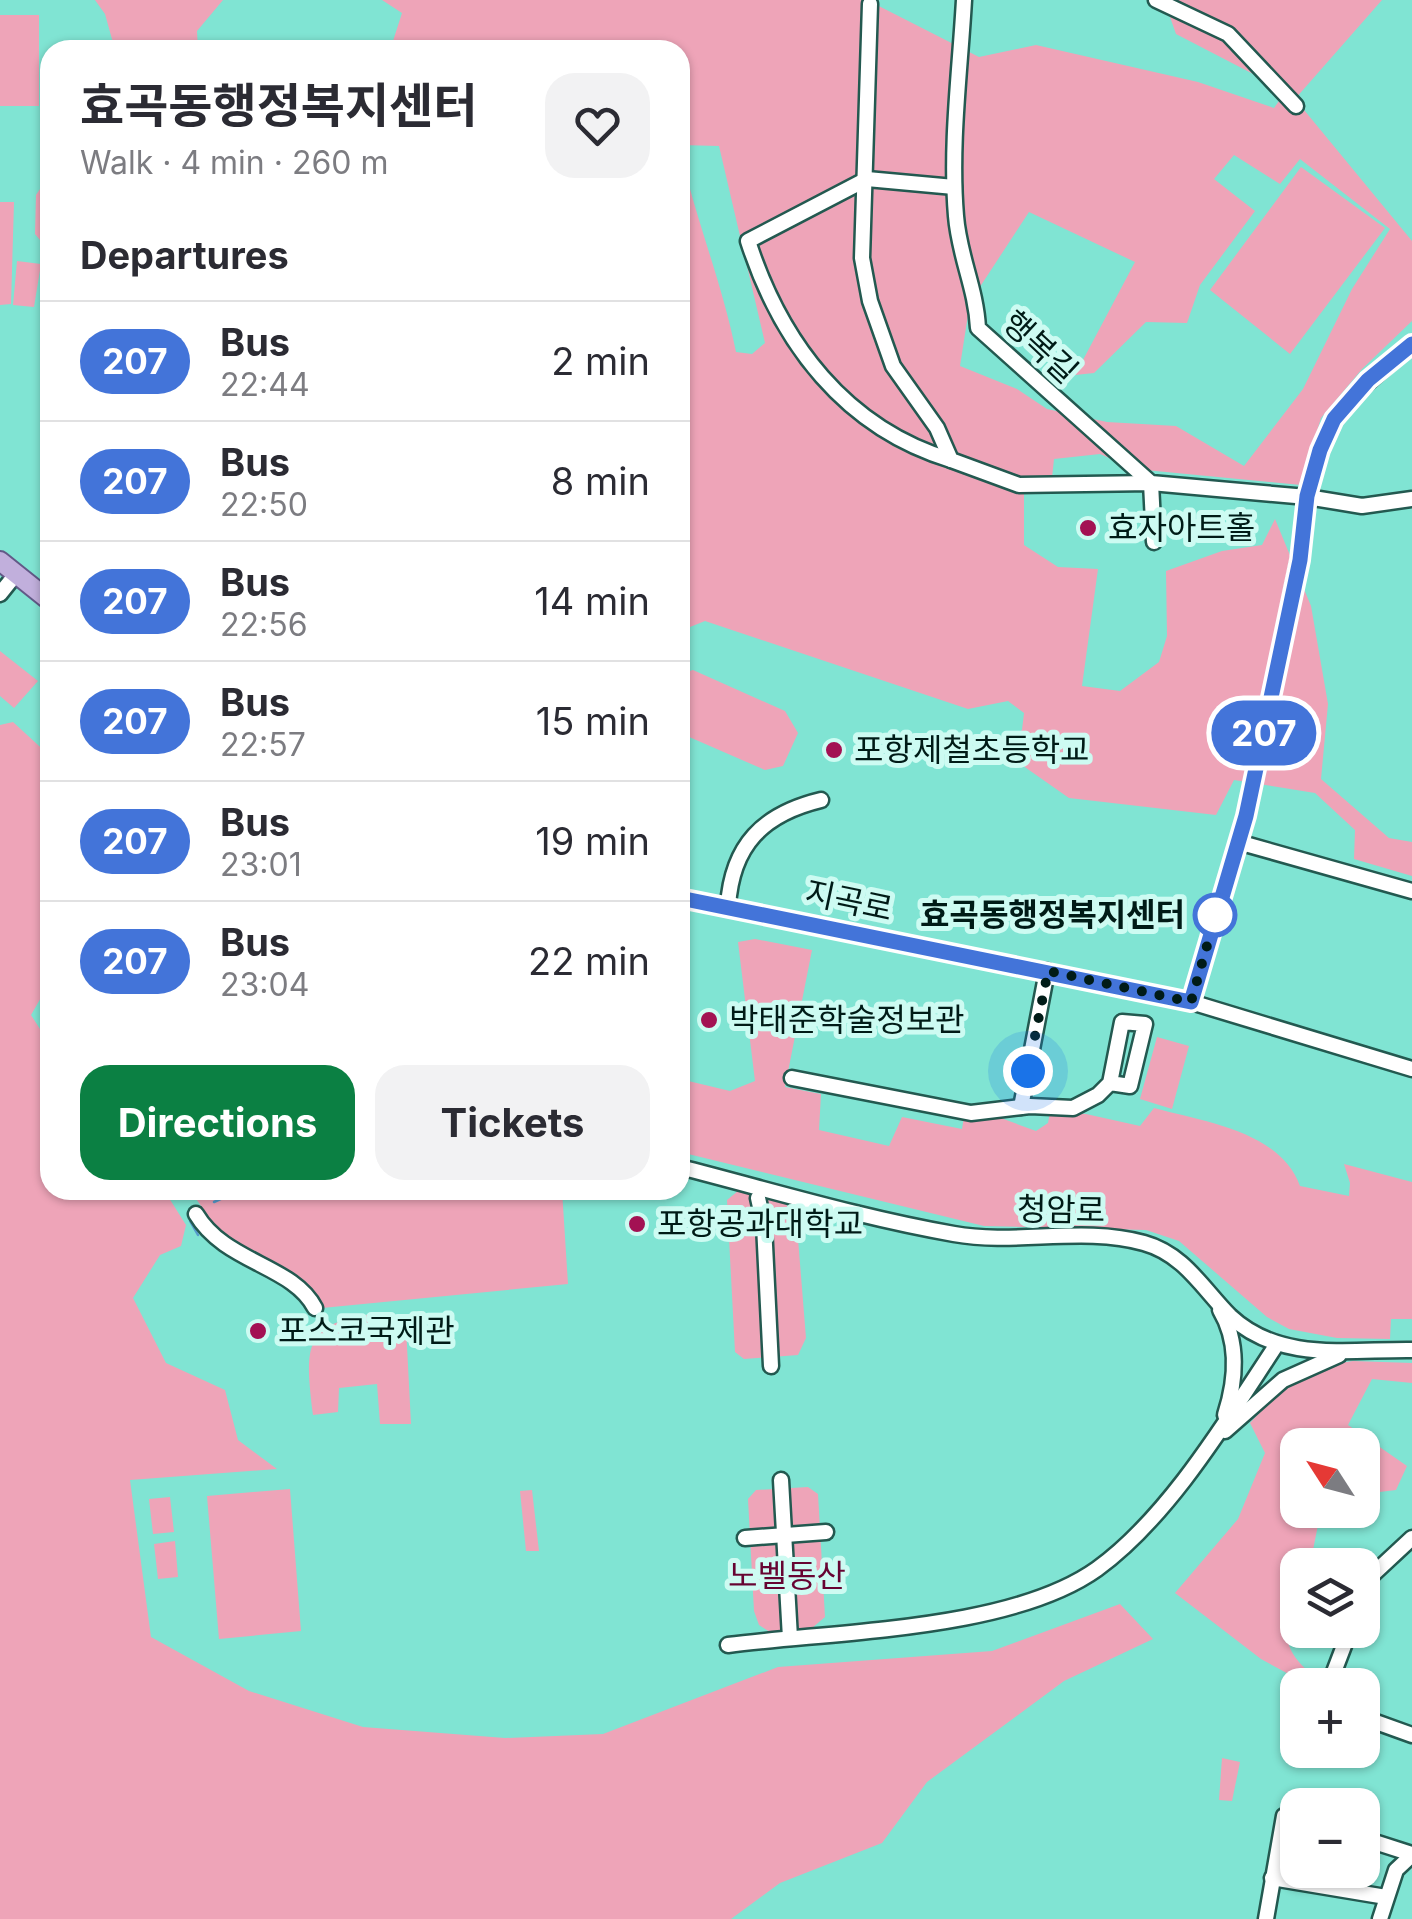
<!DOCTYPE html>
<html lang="en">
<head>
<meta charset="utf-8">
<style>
	body { margin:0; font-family:Inter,"Noto Sans KR",sans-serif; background:#f2f2f3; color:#2b2b33; height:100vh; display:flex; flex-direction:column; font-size:38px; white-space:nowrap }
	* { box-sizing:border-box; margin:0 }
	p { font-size:32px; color:#7c7c81 }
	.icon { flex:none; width:55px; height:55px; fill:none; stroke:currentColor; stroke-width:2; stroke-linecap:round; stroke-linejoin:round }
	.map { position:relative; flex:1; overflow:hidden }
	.sheet { position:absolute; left:40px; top:40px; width:650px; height:1160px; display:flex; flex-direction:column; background:#fff; border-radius:30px; box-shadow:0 2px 8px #0004 }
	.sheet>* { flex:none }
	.badge { padding:0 20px; border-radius:32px; font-size:35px; line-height:65px }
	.needle { width:65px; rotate:306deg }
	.buttons { position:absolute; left:1280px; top:1428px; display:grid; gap:20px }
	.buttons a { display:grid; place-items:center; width:100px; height:100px; border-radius:20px; background:#fff; box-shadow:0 2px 8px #0004; font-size:50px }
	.you { position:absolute; width:50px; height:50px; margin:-25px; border:8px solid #fff; border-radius:50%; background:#1a73e8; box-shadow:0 0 0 15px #1a73e833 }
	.map>.badge { position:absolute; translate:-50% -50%; box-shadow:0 0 0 5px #fff }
	h2 { padding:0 40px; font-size:38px; line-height:90px }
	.round { display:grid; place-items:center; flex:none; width:105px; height:105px; border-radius:30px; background:#f2f2f3 }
	.overview { display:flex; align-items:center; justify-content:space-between; height:170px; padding:0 40px }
	h1 { font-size:48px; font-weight:700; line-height:75px }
	.action { display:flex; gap:20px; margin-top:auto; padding:20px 40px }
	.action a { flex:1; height:115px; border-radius:30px; background:#0b8043; color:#fff; font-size:40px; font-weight:700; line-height:115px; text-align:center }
	.action a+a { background:#f2f2f3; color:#2b2b33 }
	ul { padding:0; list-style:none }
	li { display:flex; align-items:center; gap:30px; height:120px; padding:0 40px; border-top:2px solid #e1e1e2 }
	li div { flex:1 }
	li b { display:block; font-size:38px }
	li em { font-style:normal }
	li .badge { min-width:110px; font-weight:700; text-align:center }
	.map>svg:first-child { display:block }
	.green { fill:#eea4b8; fill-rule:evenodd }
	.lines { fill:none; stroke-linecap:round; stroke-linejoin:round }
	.stream { stroke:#569bcc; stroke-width:2.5 }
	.minor-casing { stroke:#235950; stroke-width:19 }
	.major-casing { stroke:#625987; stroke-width:22 }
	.minor { stroke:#fff; stroke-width:14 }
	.major { stroke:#c1afdc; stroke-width:18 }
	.line-casing { stroke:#fff; stroke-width:22 }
	.line { stroke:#4374d9; stroke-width:15 }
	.walk { stroke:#001b17; stroke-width:10; stroke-dasharray:0 18 }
	.poi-dot { fill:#a31153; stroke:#cdfbf2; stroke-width:4 }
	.stop-dot { fill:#fff; stroke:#4374d9; stroke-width:5 }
	.labels { text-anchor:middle; stroke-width:10; stroke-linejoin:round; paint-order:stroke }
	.street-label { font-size:32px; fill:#001b17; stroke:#cdfbf2 }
	.poi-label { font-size:32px; fill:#001b17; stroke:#cdfbf2; text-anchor:start }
	.stop-label { font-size:32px; font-weight:bold; fill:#001b17; stroke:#cdfbf2; text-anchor:end }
	.park-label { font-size:32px; fill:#670432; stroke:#cdfbf2 }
</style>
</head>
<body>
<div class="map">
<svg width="1412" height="1919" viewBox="0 0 1412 1919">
	<rect width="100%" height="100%" fill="#80e4d3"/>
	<g class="green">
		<path d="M95 0H223L197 31 198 50H115L105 14Z"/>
		<path d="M382 0H867L979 57 1036 45 1198 82 1274 108 1286 91 1176 34 1164 0H1382L1295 99 1412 241V321L1362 369 1321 418 1301 485 1135 469 1100 454 1054 459 1052 478 1024 493V545L1058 567 1098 569 1082 686 1120 691 1159 662 1167 636 1166 571 1222 551 1262 545 1275 519 1311 606 1328 704 1321 779 1389 838 1412 842V876L1354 859 1355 830 1315 793 1234 780 1216 815 1069 798 999 749 1022 730 1024 713 1008 701 968 709 705 621 680 631V149C695 218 722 282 736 352L752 354 765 343 719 146 680 145V50H404L393 41 402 13ZM1234 155 1280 184 1300 159 1390 229 1352 289 1303 389 1244 466 1176 426 1107 422 1047 409 1017 389 960 366 970 302 1029 212 1135 262 1075 375 1094 373 1146 322 1187 323 1200 285 1255 211 1214 179Z"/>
		<rect x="0" y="15" width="39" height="91"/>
		<path d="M1301 167 1385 228 1290 354 1210 290Z"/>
		<path d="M50 174V252L35 234 36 195Z"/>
		<path d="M0 202H14L11 304 0 305Z"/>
		<path d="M17 261 41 264 34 307 13 305Z"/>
		<path d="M0 651 38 681 14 708 0 696Z"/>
		<path d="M693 670 785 711 798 733 783 766 765 770 680 733V674Z"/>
		<path d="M13 722 50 756V982L31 1015 40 1029 50 1035V1190H164L186 1225 181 1246 160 1255 133 1298 166 1363 225 1390 238 1440 277 1469 130 1480 151 1637 249 1691 363 1727 505 1738 603 1734 778 1667 992 1651 1120 1604 1153 1639 1064 1681 927 1782 882 1843 780 1883 731 1919H0V725Z"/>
		<path d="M755 939 812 950 785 1087 821 1094 819 1130 889 1146 902 1117 962 1129 964 1117H998L1036 1131 1048 1123 1050 1112 1086 1114 1140 1126 1154 1108C1205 1122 1280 1131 1300 1186L1349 1196 1350 1183 1344 1164 1412 1182V1319H1391L1390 1339 1337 1338 1289 1329 1267 1317 1179 1241 1146 1230 984 1226 680 1152V1079L730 1091 755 1081 738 942Z"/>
		<path d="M1157 1037 1189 1046 1172 1109 1140 1099Z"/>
		<path d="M190 1190H562L568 1284 322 1308C293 1265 283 1280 247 1256 223 1240 206 1213 190 1190Z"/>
		<path d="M738 1191 781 1200 796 1214 806 1338 798 1355 744 1359 735 1352 727 1200Z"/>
		<path d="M379 1313 406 1327 411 1424H380L377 1384 339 1388 338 1412 313 1415C305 1345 302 1323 379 1313Z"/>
		<path d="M1353 1361 1412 1363V1383L1372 1379 1348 1425 1407 1466 1396 1490 1363 1494 1362 1445H1298V1510H1321L1310 1565H1298C1297 1620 1264 1639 1318 1679L1309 1685 1261 1659 1175 1593 1238 1519 1265 1453 1250 1423C1280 1390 1307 1367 1353 1361Z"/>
		<path d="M808 1487 818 1494 825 1617 812 1628 770 1632 759 1625 754 1611 748 1499 756 1490Z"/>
		<path d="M290 1489 301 1631 219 1639 207 1496Z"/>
		<path d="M532 1490 539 1551H526L520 1491Z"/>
		<path d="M170 1497 174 1532 153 1534 149 1499Z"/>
		<path d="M175 1541 178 1577 158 1579 154 1544Z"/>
		<path d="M1222 1758 1240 1762 1232 1801 1219 1800Z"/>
	</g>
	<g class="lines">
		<g class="stream">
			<path d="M214 1202 240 1190"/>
			<path d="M190 1221 198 1235"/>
		</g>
		<g class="minor-casing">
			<g id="minor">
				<path d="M964 0C960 71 950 145 956 216 959 256 976 288 978 328L1151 483 1307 497 1362 506 1412 499"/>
				<path d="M1156 0 1228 34 1296 106"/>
				<path d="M870 4 862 258 870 301 893 366 937 428 951 460 1019 485 1151 483 1154 542"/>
				<path d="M951 460C845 428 781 343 748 241L867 179 954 187"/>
				<path d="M0 594 16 574"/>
				<path d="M1238 842 1412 891"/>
				<path d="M680 898 1191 1002 1412 1069"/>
				<path d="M728 906C732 845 763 814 821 800"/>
				<path d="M1191 1002 1246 817 1299 560 1307 497 1320 450 1334 419 1357 392 1412 344"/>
				<path d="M792 1078 971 1113 1030 1106 1073 1108 1098 1095 1110 1083 1130 1086 1145 1024 1122 1022 1110 1083"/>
				<path d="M1021 1107 1047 971"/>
				<path d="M680 1167C770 1190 862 1218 954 1234 1017 1245 1083 1226 1144 1243 1184 1254 1203 1289 1230 1316 1280 1363 1350 1349 1412 1350"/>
				<path d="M758 1198 764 1225 771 1366"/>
				<path d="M196 1214C225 1263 293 1265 315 1308"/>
				<path d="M1220 1310C1239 1342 1236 1381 1225 1415"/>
				<path d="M1225 1431 1283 1380 1339 1355"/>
				<path d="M781 1480 790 1638"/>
				<path d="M745 1538 826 1532"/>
				<path d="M1362 1596 1370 1577 1412 1538"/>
				<path d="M728 1645C834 1631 1010 1631 1097 1569 1169 1517 1228 1418 1277 1344"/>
				<path d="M1329 1685 1350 1630"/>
				<path d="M1362 1717 1412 1735"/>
				<path d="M1362 1838 1412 1854"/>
				<path d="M1272 1878 1386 1897"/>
				<path d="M1266 1919 1284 1816 1298 1810"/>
				<path d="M1380 1919 1396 1870 1412 1855"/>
			</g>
		</g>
		<g class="major-casing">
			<path id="major" d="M0 561 50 601"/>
		</g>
		<use href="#minor" class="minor"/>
		<use href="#major" class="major"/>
	</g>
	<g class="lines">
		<g class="line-casing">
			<path id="line" d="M680 898 1191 1002 1246 816 1300 560 1307 496 1320 450 1334 419 1368 380 1412 344"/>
		</g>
		<use href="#line" class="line"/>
		<path class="walk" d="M1028 1071 1048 971 1191 1002 1218 907 1215 915"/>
	</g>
	<g class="poi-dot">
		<circle cx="1088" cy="528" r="10"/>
		<circle cx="834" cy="750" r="10"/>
		<circle cx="709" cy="1020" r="10"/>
		<circle cx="637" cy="1224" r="10"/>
		<circle cx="258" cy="1331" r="10"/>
	</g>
	<circle class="stop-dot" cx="1215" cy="915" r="20"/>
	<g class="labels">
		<g class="street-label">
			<text transform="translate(1040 347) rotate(43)" y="11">행복길</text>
			<text transform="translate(849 901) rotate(12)" y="11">지곡로</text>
			<text transform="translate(1061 1210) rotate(1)" y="11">청암로</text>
		</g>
		<g class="poi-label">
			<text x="1108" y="539">효자아트홀</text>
			<text x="854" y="761">포항제철초등학교</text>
			<text x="729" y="1031">박태준학술정보관</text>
			<text x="657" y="1235">포항공과대학교</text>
			<text x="278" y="1342">포스코국제관</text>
		</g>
		<g class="stop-label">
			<text x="1185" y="926">효곡동행정복지센터</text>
		</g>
		<g class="park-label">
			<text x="787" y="1587">노벨동산</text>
		</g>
	</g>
</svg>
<div class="buttons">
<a><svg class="needle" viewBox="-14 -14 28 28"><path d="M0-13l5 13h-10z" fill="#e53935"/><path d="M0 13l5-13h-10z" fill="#7c7c81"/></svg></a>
<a><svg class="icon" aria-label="layers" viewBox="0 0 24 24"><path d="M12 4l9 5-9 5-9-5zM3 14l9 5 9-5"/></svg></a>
<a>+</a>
<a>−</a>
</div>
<div class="you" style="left:1028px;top:1071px"></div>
<b class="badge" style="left:1264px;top:733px;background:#4374d9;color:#fff">207</b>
<section class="sheet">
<div class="overview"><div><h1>효곡동행정복지센터</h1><p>Walk · 4 min · 260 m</p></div><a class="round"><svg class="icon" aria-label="heart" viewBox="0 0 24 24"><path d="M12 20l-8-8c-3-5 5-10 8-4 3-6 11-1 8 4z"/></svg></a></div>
<h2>Departures</h2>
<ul>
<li><span class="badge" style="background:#4374d9;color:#fff">207</span><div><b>Bus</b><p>22:44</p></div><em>2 min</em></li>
<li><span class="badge" style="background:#4374d9;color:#fff">207</span><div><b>Bus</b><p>22:50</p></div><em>8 min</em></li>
<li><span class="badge" style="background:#4374d9;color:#fff">207</span><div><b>Bus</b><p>22:56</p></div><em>14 min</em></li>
<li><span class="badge" style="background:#4374d9;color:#fff">207</span><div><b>Bus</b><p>22:57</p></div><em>15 min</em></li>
<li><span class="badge" style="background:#4374d9;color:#fff">207</span><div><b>Bus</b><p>23:01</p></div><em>19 min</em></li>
<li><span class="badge" style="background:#4374d9;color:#fff">207</span><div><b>Bus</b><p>23:04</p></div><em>22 min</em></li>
</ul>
<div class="action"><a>Directions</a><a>Tickets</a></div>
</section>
</div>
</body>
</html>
